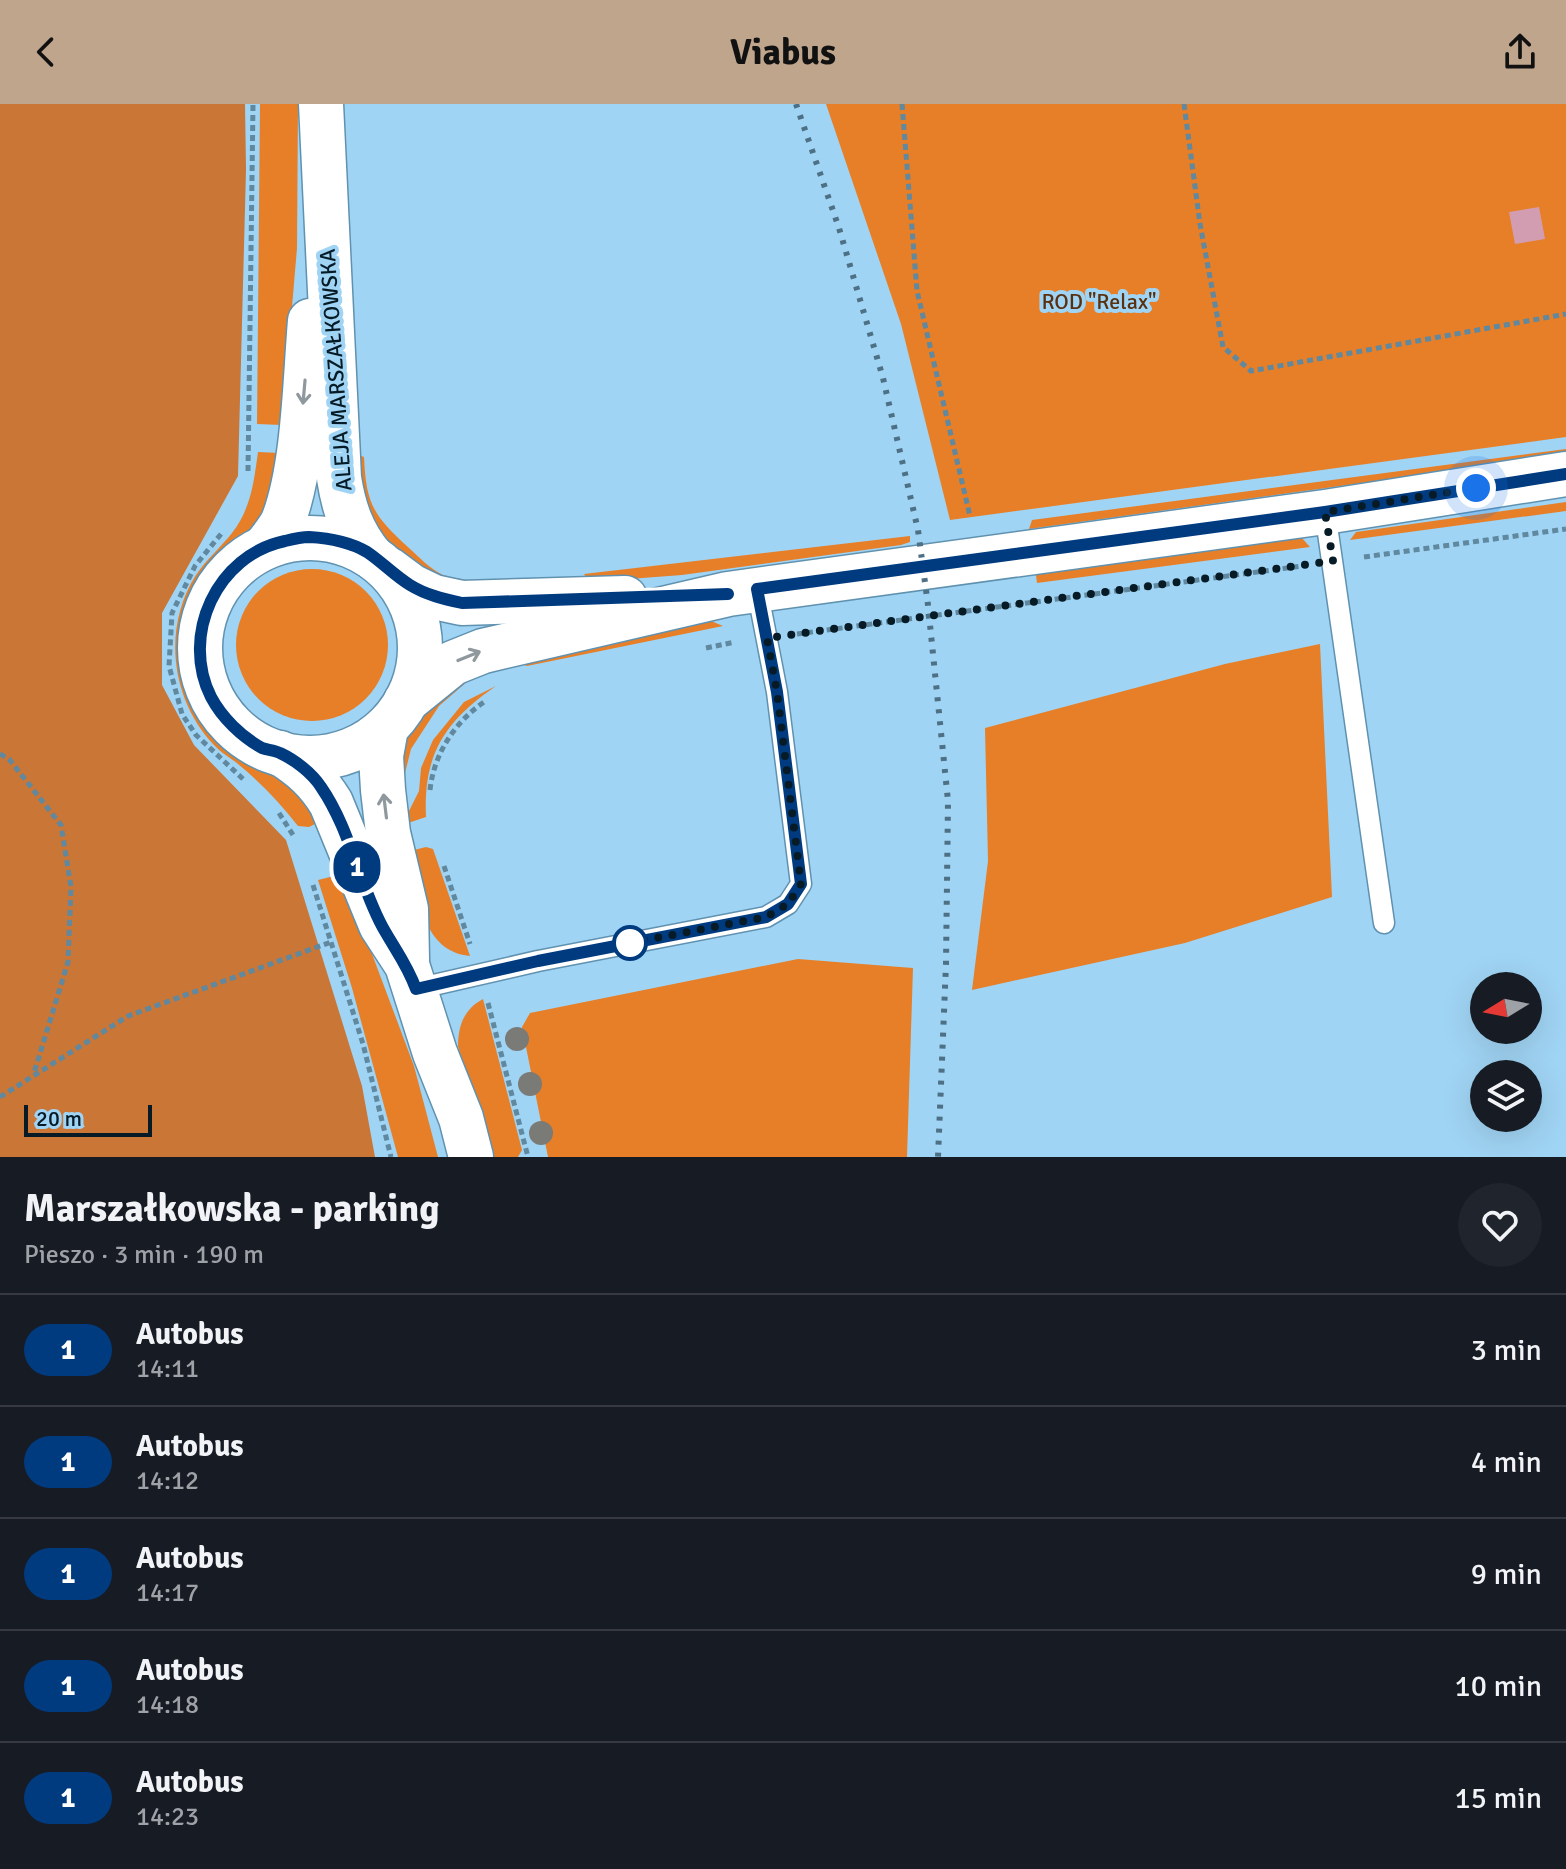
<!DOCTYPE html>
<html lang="pl">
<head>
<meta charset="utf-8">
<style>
	body { margin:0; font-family:Signika,sans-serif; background:#20242c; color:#f1f3f6; height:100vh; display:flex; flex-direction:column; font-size:30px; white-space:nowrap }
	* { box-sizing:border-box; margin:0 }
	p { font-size:26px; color:#9ea1a6 }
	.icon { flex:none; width:44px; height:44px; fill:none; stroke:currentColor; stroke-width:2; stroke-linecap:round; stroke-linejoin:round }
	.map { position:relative; height:1053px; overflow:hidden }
	.details { display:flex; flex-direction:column; background:#171b24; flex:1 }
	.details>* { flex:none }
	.badge { padding:0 16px; border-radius:26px; font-size:28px; line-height:52px }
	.needle { width:52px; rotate:260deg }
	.tools { position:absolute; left:1470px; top:868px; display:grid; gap:16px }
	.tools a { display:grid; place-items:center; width:72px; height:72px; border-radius:50%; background:#171b24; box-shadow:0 8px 32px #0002; font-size:40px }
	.scale { position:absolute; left:24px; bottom:20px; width:128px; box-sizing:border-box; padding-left:8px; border:4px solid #061b26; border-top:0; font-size:22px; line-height:28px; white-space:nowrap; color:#061b26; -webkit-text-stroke:6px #a0d4f4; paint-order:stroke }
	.you { position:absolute; width:40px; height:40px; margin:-20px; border:6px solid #fff; border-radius:50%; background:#1a73e8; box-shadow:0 0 0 12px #1a73e833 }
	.map>.badge { position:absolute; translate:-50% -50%; box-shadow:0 0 0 4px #fff }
	.round { display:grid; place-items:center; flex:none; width:84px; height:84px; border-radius:42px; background:#20242c }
	.headline { display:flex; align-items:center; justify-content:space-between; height:136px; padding:0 24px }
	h1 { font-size:38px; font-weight:700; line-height:60px }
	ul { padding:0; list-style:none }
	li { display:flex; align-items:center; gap:24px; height:112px; padding:0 24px; border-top:2px solid #363941 }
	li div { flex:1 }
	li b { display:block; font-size:30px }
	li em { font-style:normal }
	li .badge { min-width:88px; font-weight:700; text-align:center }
	header { display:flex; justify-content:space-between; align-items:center; height:104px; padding:0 24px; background:#c0a58d; color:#111; font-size:36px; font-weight:700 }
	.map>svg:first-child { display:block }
	.green { fill:#e67f28 }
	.forest { fill:#c97637 }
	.building { fill:#d39db1 }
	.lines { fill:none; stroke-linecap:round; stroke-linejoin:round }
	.service-casing { stroke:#6092b0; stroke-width:23 }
	.tertiary-casing { stroke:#6092b0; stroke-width:47 }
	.secondary-casing { stroke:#6092b0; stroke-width:47 }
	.path { stroke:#60889f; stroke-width:5; stroke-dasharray:6 4; stroke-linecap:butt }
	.service { stroke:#fff; stroke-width:20 }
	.tertiary { stroke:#fff; stroke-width:44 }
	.secondary { stroke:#fff; stroke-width:44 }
	.rail { stroke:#4d7085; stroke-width:6; stroke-dasharray:4 8; stroke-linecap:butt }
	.tree { fill:#7a7a76 }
	.oneway { stroke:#8f989d }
	.line-casing { stroke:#fff; stroke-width:18 }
	.line { stroke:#003b80; stroke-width:12 }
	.walk { stroke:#061b26; stroke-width:8; stroke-dasharray:0 14.4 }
	.stop-dot { fill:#fff; stroke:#003b80; stroke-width:4 }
	.labels { text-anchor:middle; stroke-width:8; stroke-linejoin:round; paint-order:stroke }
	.park-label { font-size:22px; fill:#5a300e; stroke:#a0d4f4 }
	.street-label { font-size:22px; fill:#061b26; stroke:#a0d4f4 }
</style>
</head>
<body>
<header><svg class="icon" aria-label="back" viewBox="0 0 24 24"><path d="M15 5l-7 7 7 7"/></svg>Viabus<svg class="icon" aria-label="share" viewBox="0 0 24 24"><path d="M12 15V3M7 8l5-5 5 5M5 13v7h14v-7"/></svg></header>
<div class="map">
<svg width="1566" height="1053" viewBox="0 0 1566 1053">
	<rect width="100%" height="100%" fill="#a0d4f4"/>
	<g class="green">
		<path d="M260 0H298L297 144 282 321 257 320Z"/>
		<path d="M826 0H1566V333L950 416 901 220Z"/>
		<path d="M1566 345V351L1029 425 1032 416Z"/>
		<path d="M258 348 281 349 261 420 233 442 210 466 196 487 186 517 182 539 184 567 195 600 222 637 255 660 286 674 323 716 309 723 298 722C280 699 261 679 238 660 231 654 221 649 214 641 171 596 162 524 196 471 206 456 221 443 232 429 251 405 254 377 258 348Z"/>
		<path d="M356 350 364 353C366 401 374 412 409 444 420 454 429 464 443 471 455 476 468 473 478 481L435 477 384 434 362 398Z"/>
		<path d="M1566 398V407L1350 436 1356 428Z"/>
		<path d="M910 432V438L901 441 682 471 589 478 584 470Z"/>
		<path d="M1302 434 1310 443 1037 479 1036 471Z"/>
		<circle cx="312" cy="541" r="76"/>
		<path d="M711 517 723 522 527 562 519 559 696 518Z"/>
		<path d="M1320 540 1332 793 1185 839 972 886 988 757 985 624 1225 560Z"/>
		<path d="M491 560 493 568 469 576 439 602 411 645 405 669 404 685 401 643 427 602Z"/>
		<path d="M496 582C445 617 423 650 426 713L402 721 419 687 421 664 433 636 464 598Z"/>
		<path d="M426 743 433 745 470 852C419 847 418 785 410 747Z"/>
		<path d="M342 770 414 962 438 1053H398L352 884 318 776Z"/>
		<path d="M798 855 913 864 907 1053H548L522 923 530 909Z"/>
		<path d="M483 895 522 1046 518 1053H485L458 942C458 922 464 905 483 895Z"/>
	</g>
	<path class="forest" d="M0 0H245L246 66 238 372 162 509V581L194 641 286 736 362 982 375 1053H0Z"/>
	<path class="building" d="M1539 103 1545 135 1515 140 1509 108Z"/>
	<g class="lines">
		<g class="service-casing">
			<g id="service">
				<path d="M1325 408 1384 819"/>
				<path d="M416 885 538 857 766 813 788 800 801 780 777 588 757 485"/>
			</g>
		</g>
		<g class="tertiary-casing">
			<g id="tertiary">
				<path d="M388 465 411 482 434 493 462 499 625 494"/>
				<path d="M406 597 453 559 483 547 728 490 1325 408 1566 370"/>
			</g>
		</g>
		<g class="secondary-casing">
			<g id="secondary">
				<path d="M321 0 339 374C344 405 352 429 372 453"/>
				<circle cx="310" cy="544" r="110"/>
				<path d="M265 443C271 435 279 426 283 417 304 363 305 275 310 217"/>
				<path d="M386 624 381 652 383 686 388 729 406 805 407 855"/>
				<path d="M280 649C302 663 317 676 331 699L381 821 407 861 435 949 461 1014 471 1053"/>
			</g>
		</g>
		<g class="path">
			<path d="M902 0 917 187 970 412"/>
			<path d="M1184 0 1200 120 1223 243 1251 267 1566 210"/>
			<path d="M248 367 253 0"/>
			<path d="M221 430 195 462 172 509 169 562 182 610 196 631 243 675"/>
			<path d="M1364 453 1566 425"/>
			<path d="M797 530 1302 462"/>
			<path d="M706 544 735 538"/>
			<path d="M0 650 9 655 61 721 71 783 68 858 34 969"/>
			<path d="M430 686C434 649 456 616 487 596"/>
			<path d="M279 709 293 731"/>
			<path d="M444 762 470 840"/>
			<path d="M313 781 363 940 391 1053"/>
			<path d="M488 899 528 1053"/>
			<path d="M0 993 128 912 331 838"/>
		</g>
		<use href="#service" class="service"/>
		<use href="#tertiary" class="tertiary"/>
		<use href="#secondary" class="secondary"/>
		<path class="rail" d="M796 0 839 124 883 274 918 426 928 501 948 697 946 860 938 1053"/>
	</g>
	<g class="tree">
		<circle cx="517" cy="935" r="12"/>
		<circle cx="530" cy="980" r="12"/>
		<circle cx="541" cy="1029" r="12"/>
	</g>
	<defs><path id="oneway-shaft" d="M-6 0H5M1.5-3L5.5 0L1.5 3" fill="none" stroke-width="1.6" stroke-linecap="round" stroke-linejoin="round" transform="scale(2)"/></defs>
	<g class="oneway">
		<use href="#oneway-shaft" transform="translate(304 288) rotate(95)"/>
		<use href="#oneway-shaft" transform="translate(469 552) rotate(-22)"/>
		<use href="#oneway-shaft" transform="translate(385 702) rotate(-97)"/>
	</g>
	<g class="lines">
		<g class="line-casing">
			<path id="line" d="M728 490 462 499C444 495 426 491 410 481 395 472 382 458 367 448 350 438 328 434 309 433 301 433 293 435 285 437 217 451 180 531 211 593 222 614 242 633 262 644 268 646 274 646 280 649 295 656 312 669 321 683 350 725 358 777 382 822 394 844 407 860 416 885L538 857 766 813 788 800 801 780 777 588 757 485 1325 408 1566 370"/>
		</g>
		<use href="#line" class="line"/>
		<path class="walk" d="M630 839 766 813 788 800 801 780 777 588 767 534 1333 457 1325 408 1476 384"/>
	</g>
	<circle class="stop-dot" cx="630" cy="839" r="16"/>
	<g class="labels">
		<g class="park-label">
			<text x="1099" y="205">ROD "Relax"</text>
		</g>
		<g class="street-label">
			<text transform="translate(335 266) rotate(-94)" y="8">ALEJA MARSZAŁKOWSKA</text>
		</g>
	</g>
</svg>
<div class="tools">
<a><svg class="needle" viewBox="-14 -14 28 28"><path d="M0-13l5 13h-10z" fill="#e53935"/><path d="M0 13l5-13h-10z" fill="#9ea1a6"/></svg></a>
<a><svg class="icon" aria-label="layers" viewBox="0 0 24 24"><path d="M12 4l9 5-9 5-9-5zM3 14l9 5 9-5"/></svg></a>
</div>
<div class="scale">20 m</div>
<div class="you" style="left:1476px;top:384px"></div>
<b class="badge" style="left:357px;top:763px;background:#003b80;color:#fff">1</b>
</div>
<section class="details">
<div class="headline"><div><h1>Marszałkowska - parking</h1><p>Pieszo · 3 min · 190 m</p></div><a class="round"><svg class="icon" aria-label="heart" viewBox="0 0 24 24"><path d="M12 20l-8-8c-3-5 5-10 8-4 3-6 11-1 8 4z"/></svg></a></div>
<ul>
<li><span class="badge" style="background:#003b80;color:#fff">1</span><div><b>Autobus</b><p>14:11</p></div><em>3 min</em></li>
<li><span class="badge" style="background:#003b80;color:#fff">1</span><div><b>Autobus</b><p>14:12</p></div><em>4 min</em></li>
<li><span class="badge" style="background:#003b80;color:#fff">1</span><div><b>Autobus</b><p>14:17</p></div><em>9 min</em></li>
<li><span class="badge" style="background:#003b80;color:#fff">1</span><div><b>Autobus</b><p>14:18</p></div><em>10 min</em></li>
<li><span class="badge" style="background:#003b80;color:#fff">1</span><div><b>Autobus</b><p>14:23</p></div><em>15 min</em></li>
</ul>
</section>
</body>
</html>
